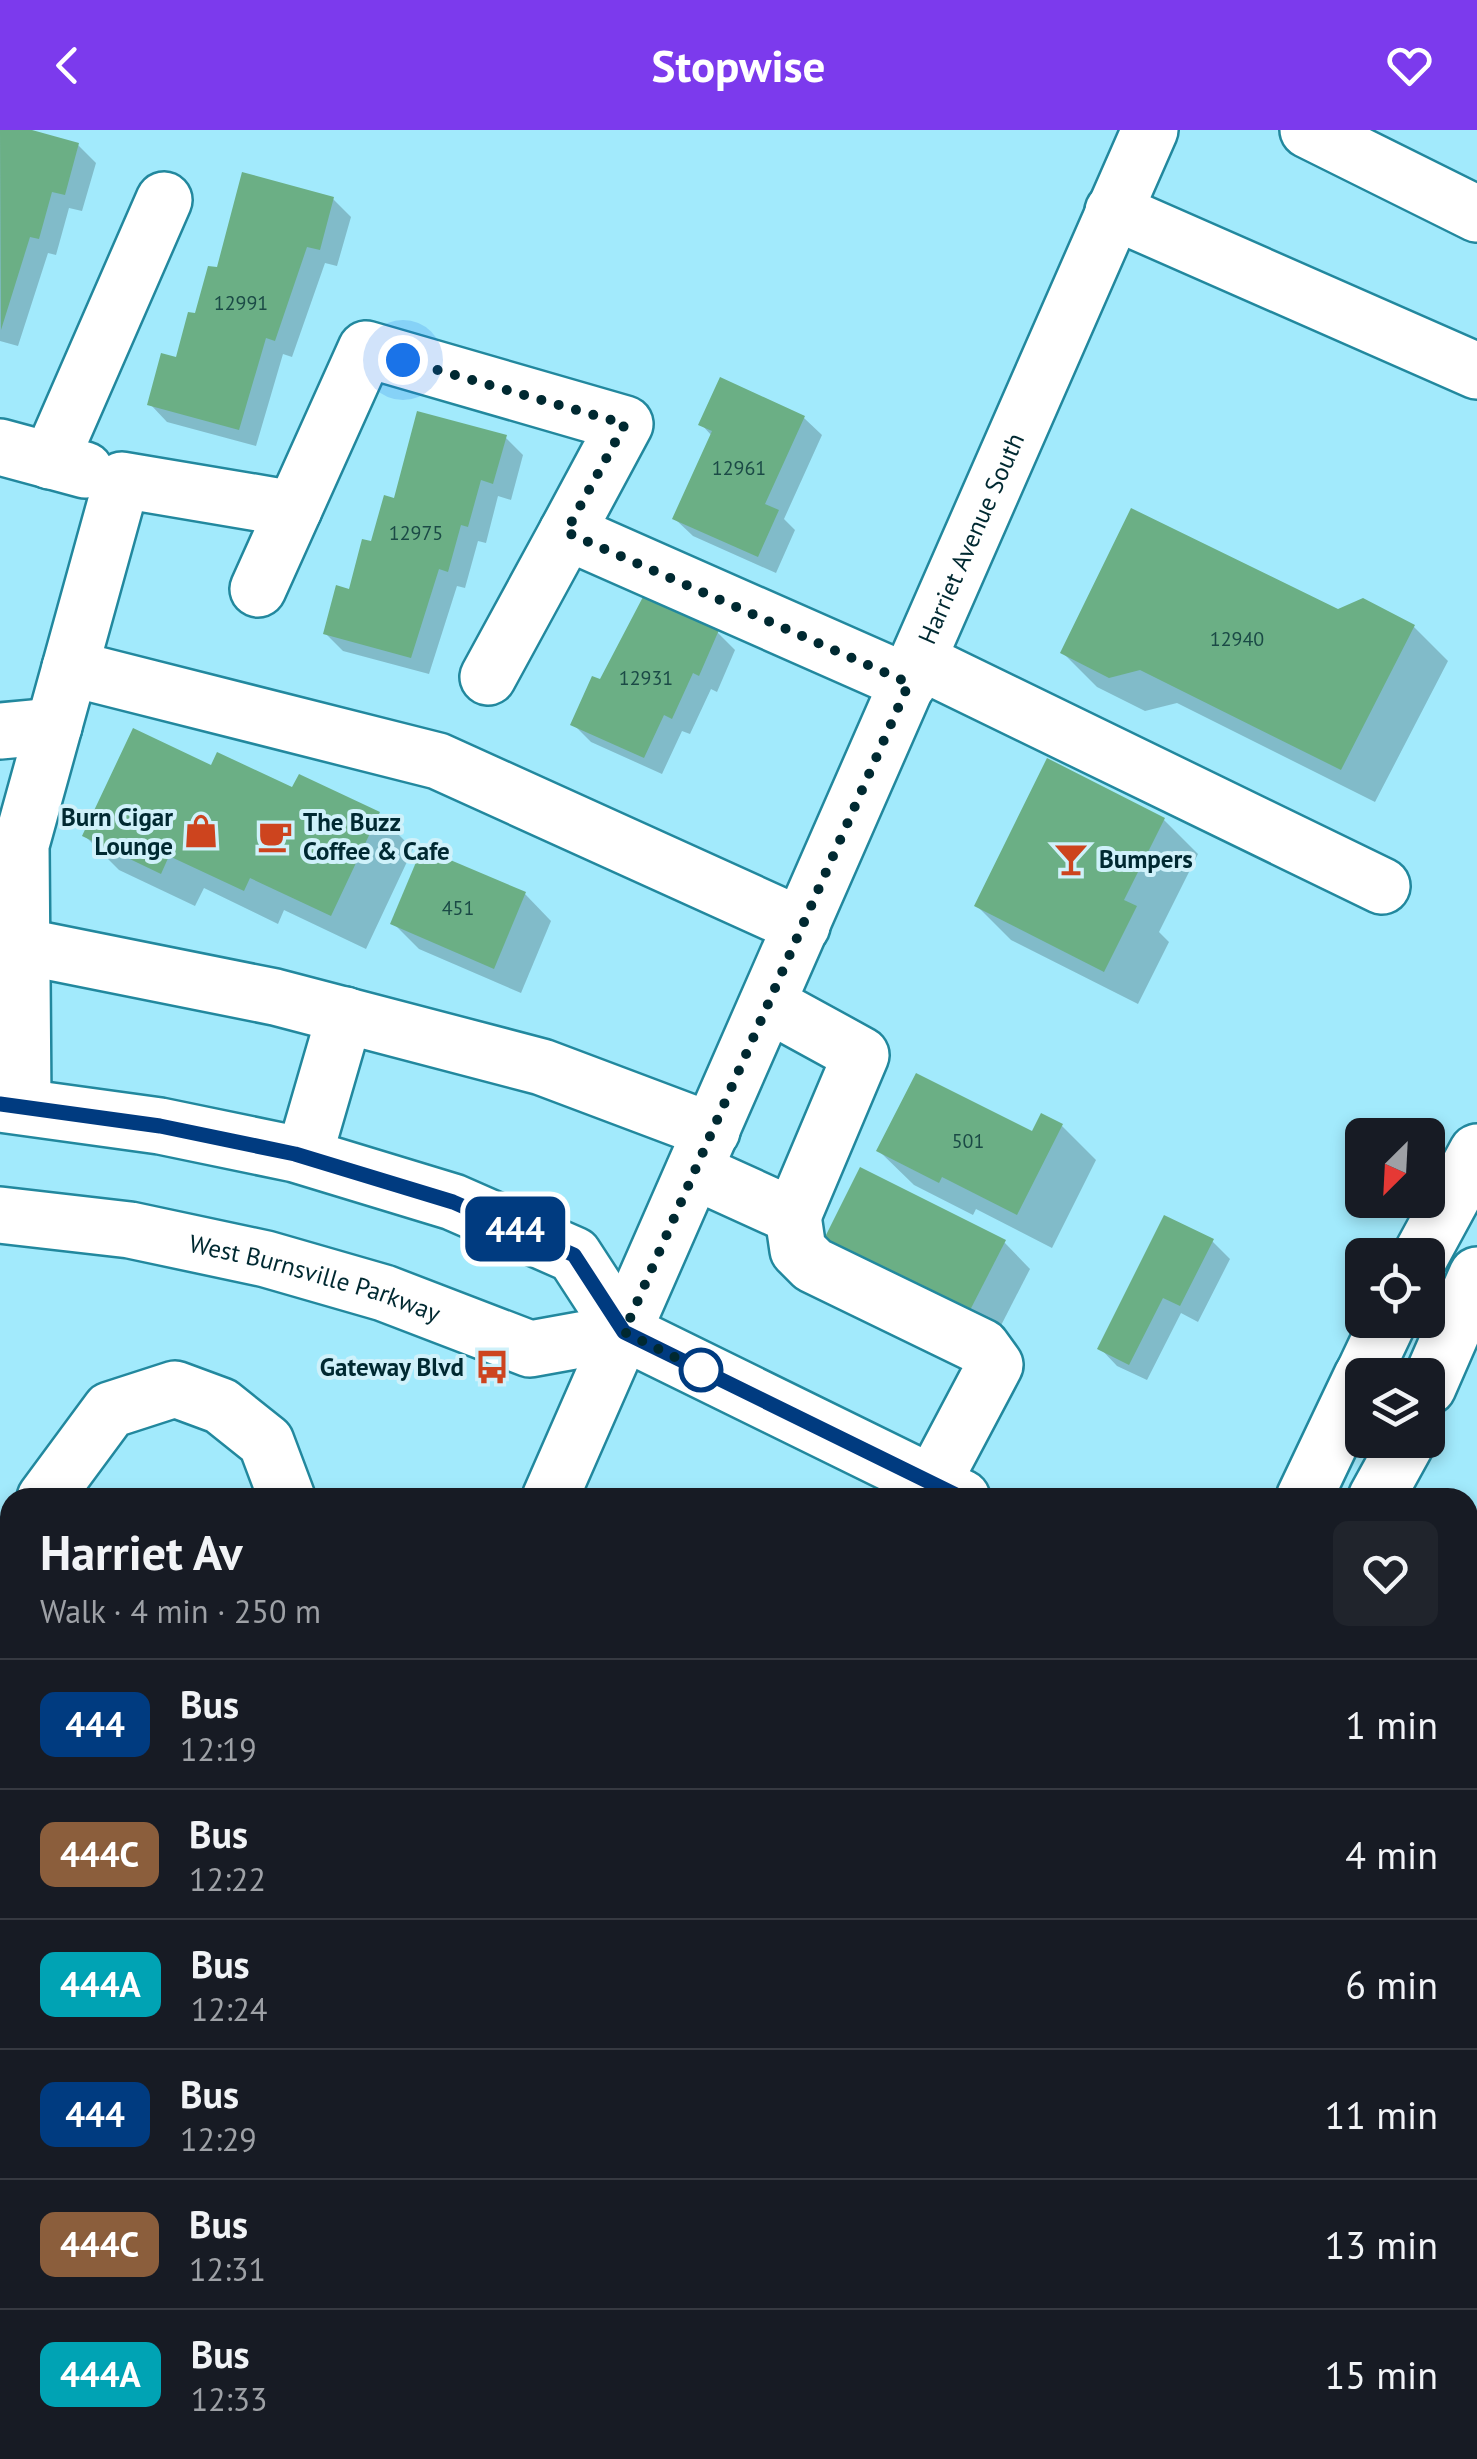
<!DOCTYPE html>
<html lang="en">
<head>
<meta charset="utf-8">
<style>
	body { margin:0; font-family:"PT Sans",sans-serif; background:#20242c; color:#f1f3f6; height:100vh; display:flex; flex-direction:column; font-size:38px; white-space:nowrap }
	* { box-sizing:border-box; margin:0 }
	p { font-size:32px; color:#9ea1a6 }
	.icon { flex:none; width:55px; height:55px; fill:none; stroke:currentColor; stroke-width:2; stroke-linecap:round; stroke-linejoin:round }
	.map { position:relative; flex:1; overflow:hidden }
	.sheet { position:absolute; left:0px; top:1358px; width:1478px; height:972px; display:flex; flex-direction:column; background:#171b24; border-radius:30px 30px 0 0; box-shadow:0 5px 15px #0003 }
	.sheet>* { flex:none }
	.badge { padding:0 20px; border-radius:15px; font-size:35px; line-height:65px }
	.needle { width:65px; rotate:204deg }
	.fabs { position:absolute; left:1345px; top:988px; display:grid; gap:20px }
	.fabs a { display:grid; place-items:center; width:100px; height:100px; border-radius:15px; background:#171b24; box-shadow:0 5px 15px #0003; font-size:50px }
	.you { position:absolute; width:50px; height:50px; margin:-25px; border:8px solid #fff; border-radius:50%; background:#1a73e8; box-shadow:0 0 0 15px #1a73e833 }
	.map>.badge { position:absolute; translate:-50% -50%; box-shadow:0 0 0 5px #fff }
	.round { display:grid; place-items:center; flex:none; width:105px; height:105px; border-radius:15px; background:#20242c }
	.headline { display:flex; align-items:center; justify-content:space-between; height:170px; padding:0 40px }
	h1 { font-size:48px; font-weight:700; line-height:75px }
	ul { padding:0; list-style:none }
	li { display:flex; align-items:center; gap:30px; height:130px; padding:0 40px; border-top:2px solid #363941 }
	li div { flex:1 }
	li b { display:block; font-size:38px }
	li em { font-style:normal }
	li .badge { min-width:110px; font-weight:700; text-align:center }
	header { display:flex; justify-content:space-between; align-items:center; height:130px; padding:0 40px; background:#7c3aed; color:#fff; font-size:45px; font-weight:700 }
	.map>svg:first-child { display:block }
	.shadow { fill:#0003 }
	.building { fill:#6baf85 }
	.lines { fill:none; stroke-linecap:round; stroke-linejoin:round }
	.minor-casing { stroke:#22889e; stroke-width:60 }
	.highway-casing { stroke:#22889e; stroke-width:60 }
	.minor { stroke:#fff; stroke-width:55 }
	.highway { stroke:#fff; stroke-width:55 }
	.line-casing { stroke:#fff; stroke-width:22 }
	.line { stroke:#003b80; stroke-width:15 }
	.walk { stroke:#002931; stroke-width:10; stroke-dasharray:0 18 }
	.stop-dot { fill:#fff; stroke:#003b80; stroke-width:5 }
	.labels { text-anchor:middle; stroke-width:8; stroke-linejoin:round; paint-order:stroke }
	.number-label { font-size:20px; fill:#1b4a46 }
	.street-label { font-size:25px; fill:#002931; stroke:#cff1fa }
	.poi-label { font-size:25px; font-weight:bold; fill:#002931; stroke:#cff1fa; text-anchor:end }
</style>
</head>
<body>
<header><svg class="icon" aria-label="back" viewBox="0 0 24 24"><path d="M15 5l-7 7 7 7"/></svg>Stopwise<svg class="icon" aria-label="heart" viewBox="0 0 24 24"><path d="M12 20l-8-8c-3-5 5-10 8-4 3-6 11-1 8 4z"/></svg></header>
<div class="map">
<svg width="1477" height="2329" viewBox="0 0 1477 2329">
	<rect width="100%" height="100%" fill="#a2eafc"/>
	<g class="shadow">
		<path d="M0 0H23L78 15 96 33 82 81 69 78 56 125 48 123 18 216 0 211Z"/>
		<path d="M333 69 351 87 337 136 325 133 292 227 283 224 256 316 167 292 150 274 178 230 219 140Z"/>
		<path d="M804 288 822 305 784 389 795 400 776 443 693 406 675 389 712 306 701 294Z"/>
		<path d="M506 308 523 325 511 370 498 366 486 413 478 411 465 458 457 456 429 544 343 521 326 504 396 371Z"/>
		<path d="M1338 482 1414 497 1448 531 1375 672 1177 573 1145 581 1097 557 1063 523Z"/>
		<path d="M717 502 735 520 717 562 711 559 690 604 682 601 662 644 591 612 573 594 601 553Z"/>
		<path d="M212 638 378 684 413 719 366 819 284 780 278 794 204 758 195 776 119 740 85 706Z"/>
		<path d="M1164 690 1198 724 1159 802 1169 812 1138 874 1011 810 977 776Z"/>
		<path d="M424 721 525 764 551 791 521 863 419 819 393 793Z"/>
		<path d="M1062 996 1096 1030 1052 1118 976 1079 973 1085 914 1055 879 1021 1033 1005Z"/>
		<path d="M1212 1111 1230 1129 1198 1192 1181 1183 1147 1250 1117 1236 1100 1218Z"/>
		<path d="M1004 1112 1030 1139 992 1213 850 1141Z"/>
		<path d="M512 2320H842L851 2329H521Z"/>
	</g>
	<g class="building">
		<path d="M0 0H32L79 13 65 65 52 62 39 109 30 107 1 200Z"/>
		<path d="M242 42 334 67 320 120 307 117 275 211 266 208 239 300 147 275 161 223 176 227 188 182 195 183 208 136 217 137Z"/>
		<path d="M720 247 805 286 765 374 779 380 758 427 672 389 712 301 698 295Z"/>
		<path d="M417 281 507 305 493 354 481 350 468 397 461 395 448 442 439 439 411 528 323 504 336 455 349 459 362 409 371 411 384 365 394 368Z"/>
		<path d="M1131 378 1338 479 1363 468 1415 495 1341 640 1140 540 1109 548 1060 523Z"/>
		<path d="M644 465 719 500 699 546 693 543 672 589 664 585 644 628 570 595 592 546 600 549Z"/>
		<path d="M133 598 211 635 217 622 292 657 299 644 380 682 331 786 250 748 244 761 169 726 161 744 82 706Z"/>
		<path d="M1047 628 1165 688 1124 770 1137 776 1104 842 974 776Z"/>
		<path d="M422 718 526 762 494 839 390 794Z"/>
		<path d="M916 943 1032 1001 1041 983 1063 994 1017 1085 942 1047 939 1053 876 1021Z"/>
		<path d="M860 1037 1006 1110 966 1188 821 1115Z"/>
		<path d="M1164 1085 1214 1109 1180 1176 1163 1168 1129 1235 1097 1219Z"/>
		<path d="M466 2320H491L501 2324 499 2329H462Z"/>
		<path d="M528 2320H800L797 2329H552Z"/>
	</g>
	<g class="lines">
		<g class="minor-casing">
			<g id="minor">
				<path d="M1308 0 1477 84"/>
				<path d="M1113 81 1477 241"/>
				<path d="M0 317 85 340"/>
				<path d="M50 331 164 70"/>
				<path d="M258 459 294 379"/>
				<path d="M919 531 1382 756"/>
				<path d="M70 538 438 631 802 796"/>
				<path d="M488 547 567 402"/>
				<path d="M0 601 54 596"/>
				<path d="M21 816 275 867 542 937 712 1001"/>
				<path d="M0 974 160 996 295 1024 453 1072 574 1125 624 1202 962 1368"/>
				<path d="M23 976 21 715 122 350 294 379 366 219 625 294 567 402 909 553"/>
				<path d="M304 1026 345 885"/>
				<path d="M694 1041 793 1086 861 925 768 874"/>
				<path id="s1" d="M0 1085 130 1100 266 1129 384 1163 530 1219 624 1202"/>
				<path d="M793 1086 798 1120 813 1135 982 1217 995 1235 932 1354"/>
				<path d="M45 1368 110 1280 175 1259 221 1276 266 1312 287 1368"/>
				<path id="s2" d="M550 1368 1150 0"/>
				<path d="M0 1426 10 1414"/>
				<path d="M1468 1614 1477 1619"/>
				<path d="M0 1711 10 1710"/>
				<path d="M93 2329 100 2320"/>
				<path d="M1083 2329V2320"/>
			</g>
		</g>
		<g class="highway-casing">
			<g id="highway">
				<path d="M1421 1125 1477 1022"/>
				<path d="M1363 1245 1389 1190"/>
				<path d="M1428 1257 1477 1145"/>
				<path d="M1304 1368 1362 1246"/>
				<path d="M1376 1368 1408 1310"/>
			</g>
		</g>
		<use href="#minor" class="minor"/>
		<use href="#highway" class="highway"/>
	</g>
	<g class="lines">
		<g class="line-casing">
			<path id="line" d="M0 974 160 996 295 1024 453 1072 574 1125 624 1202 962 1368"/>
		</g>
		<use href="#line" class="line"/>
		<path class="walk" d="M403 230 625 294 566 402 909 553 624 1202 701 1240"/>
	</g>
	<defs>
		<g id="shop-bare" transform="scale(2.7)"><path d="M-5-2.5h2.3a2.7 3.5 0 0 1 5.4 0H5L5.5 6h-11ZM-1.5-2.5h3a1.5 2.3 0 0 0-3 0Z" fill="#cd441e" stroke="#cff1fa" stroke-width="2.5" paint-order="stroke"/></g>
		<g id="cafe-bare" transform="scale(2.7)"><path d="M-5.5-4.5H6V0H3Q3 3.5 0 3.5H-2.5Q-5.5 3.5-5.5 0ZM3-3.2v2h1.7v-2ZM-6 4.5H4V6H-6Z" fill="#cd441e" stroke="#cff1fa" stroke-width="2.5" paint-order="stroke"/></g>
		<g id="bar-bare" transform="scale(2.7)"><path d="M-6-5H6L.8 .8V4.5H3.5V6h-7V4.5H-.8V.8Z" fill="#cd441e" stroke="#cff1fa" stroke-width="2.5" paint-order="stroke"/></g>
		<g id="bus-bare" transform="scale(2.7)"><path d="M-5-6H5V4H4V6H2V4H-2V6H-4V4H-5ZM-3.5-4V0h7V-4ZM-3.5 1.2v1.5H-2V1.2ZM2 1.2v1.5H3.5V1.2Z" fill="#cd441e" stroke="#cff1fa" stroke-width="2.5" paint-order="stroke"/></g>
	</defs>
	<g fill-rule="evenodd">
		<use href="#shop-bare" x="201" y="701"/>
		<use href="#cafe-bare" x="275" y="706"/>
		<use href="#bar-bare" x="1071" y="729"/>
		<use href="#bus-bare" x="492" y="1237"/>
	</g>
	<circle class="stop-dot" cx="701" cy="1240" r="20"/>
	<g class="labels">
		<g class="number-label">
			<text x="241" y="180">12991</text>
			<text x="739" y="345">12961</text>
			<text x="416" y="410">12975</text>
			<text x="1237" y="516">12940</text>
			<text x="646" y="555">12931</text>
			<text x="458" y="785">451</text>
			<text x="968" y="1018">501</text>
		</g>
		<g class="street-label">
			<text dy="9" stroke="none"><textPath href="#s2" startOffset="1048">Harriet Avenue South</textPath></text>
			<text dy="9" stroke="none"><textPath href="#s1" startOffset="322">West Burnsville Parkway</textPath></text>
		</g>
		<g class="poi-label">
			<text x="173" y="696">Burn Cigar<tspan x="173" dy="29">Lounge</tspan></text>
			<text x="303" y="701" text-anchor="start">The Buzz<tspan x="303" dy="29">Coffee &amp; Cafe</tspan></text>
			<text x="1099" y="738" text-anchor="start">Bumpers</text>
			<text x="464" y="1246">Gateway Blvd</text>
		</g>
	</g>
</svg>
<div class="fabs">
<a><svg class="needle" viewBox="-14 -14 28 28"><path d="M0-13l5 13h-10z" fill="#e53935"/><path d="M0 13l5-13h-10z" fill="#9ea1a6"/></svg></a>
<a><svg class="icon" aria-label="locate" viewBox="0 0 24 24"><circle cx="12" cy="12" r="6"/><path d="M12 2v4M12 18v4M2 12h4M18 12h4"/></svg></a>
<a><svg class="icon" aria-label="layers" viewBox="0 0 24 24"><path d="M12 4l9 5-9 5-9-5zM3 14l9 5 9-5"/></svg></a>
</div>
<div class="you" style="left:403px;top:230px"></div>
<b class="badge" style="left:515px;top:1099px;background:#003b80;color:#fff">444</b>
<section class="sheet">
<div class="headline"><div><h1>Harriet Av</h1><p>Walk · 4 min · 250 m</p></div><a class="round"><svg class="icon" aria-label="heart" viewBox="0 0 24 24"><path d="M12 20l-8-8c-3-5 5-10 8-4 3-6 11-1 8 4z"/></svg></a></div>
<ul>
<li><span class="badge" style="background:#003b80;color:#fff">444</span><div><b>Bus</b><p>12:19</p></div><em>1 min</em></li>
<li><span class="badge" style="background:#8b5e3c;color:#fff">444C</span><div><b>Bus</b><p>12:22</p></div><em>4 min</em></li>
<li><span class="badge" style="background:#00a3b4;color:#fff">444A</span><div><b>Bus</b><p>12:24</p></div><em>6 min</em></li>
<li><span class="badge" style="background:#003b80;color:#fff">444</span><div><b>Bus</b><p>12:29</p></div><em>11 min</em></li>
<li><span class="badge" style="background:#8b5e3c;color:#fff">444C</span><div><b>Bus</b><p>12:31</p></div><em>13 min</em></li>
<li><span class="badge" style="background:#00a3b4;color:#fff">444A</span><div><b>Bus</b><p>12:33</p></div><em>15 min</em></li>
</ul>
</section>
</div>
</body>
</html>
